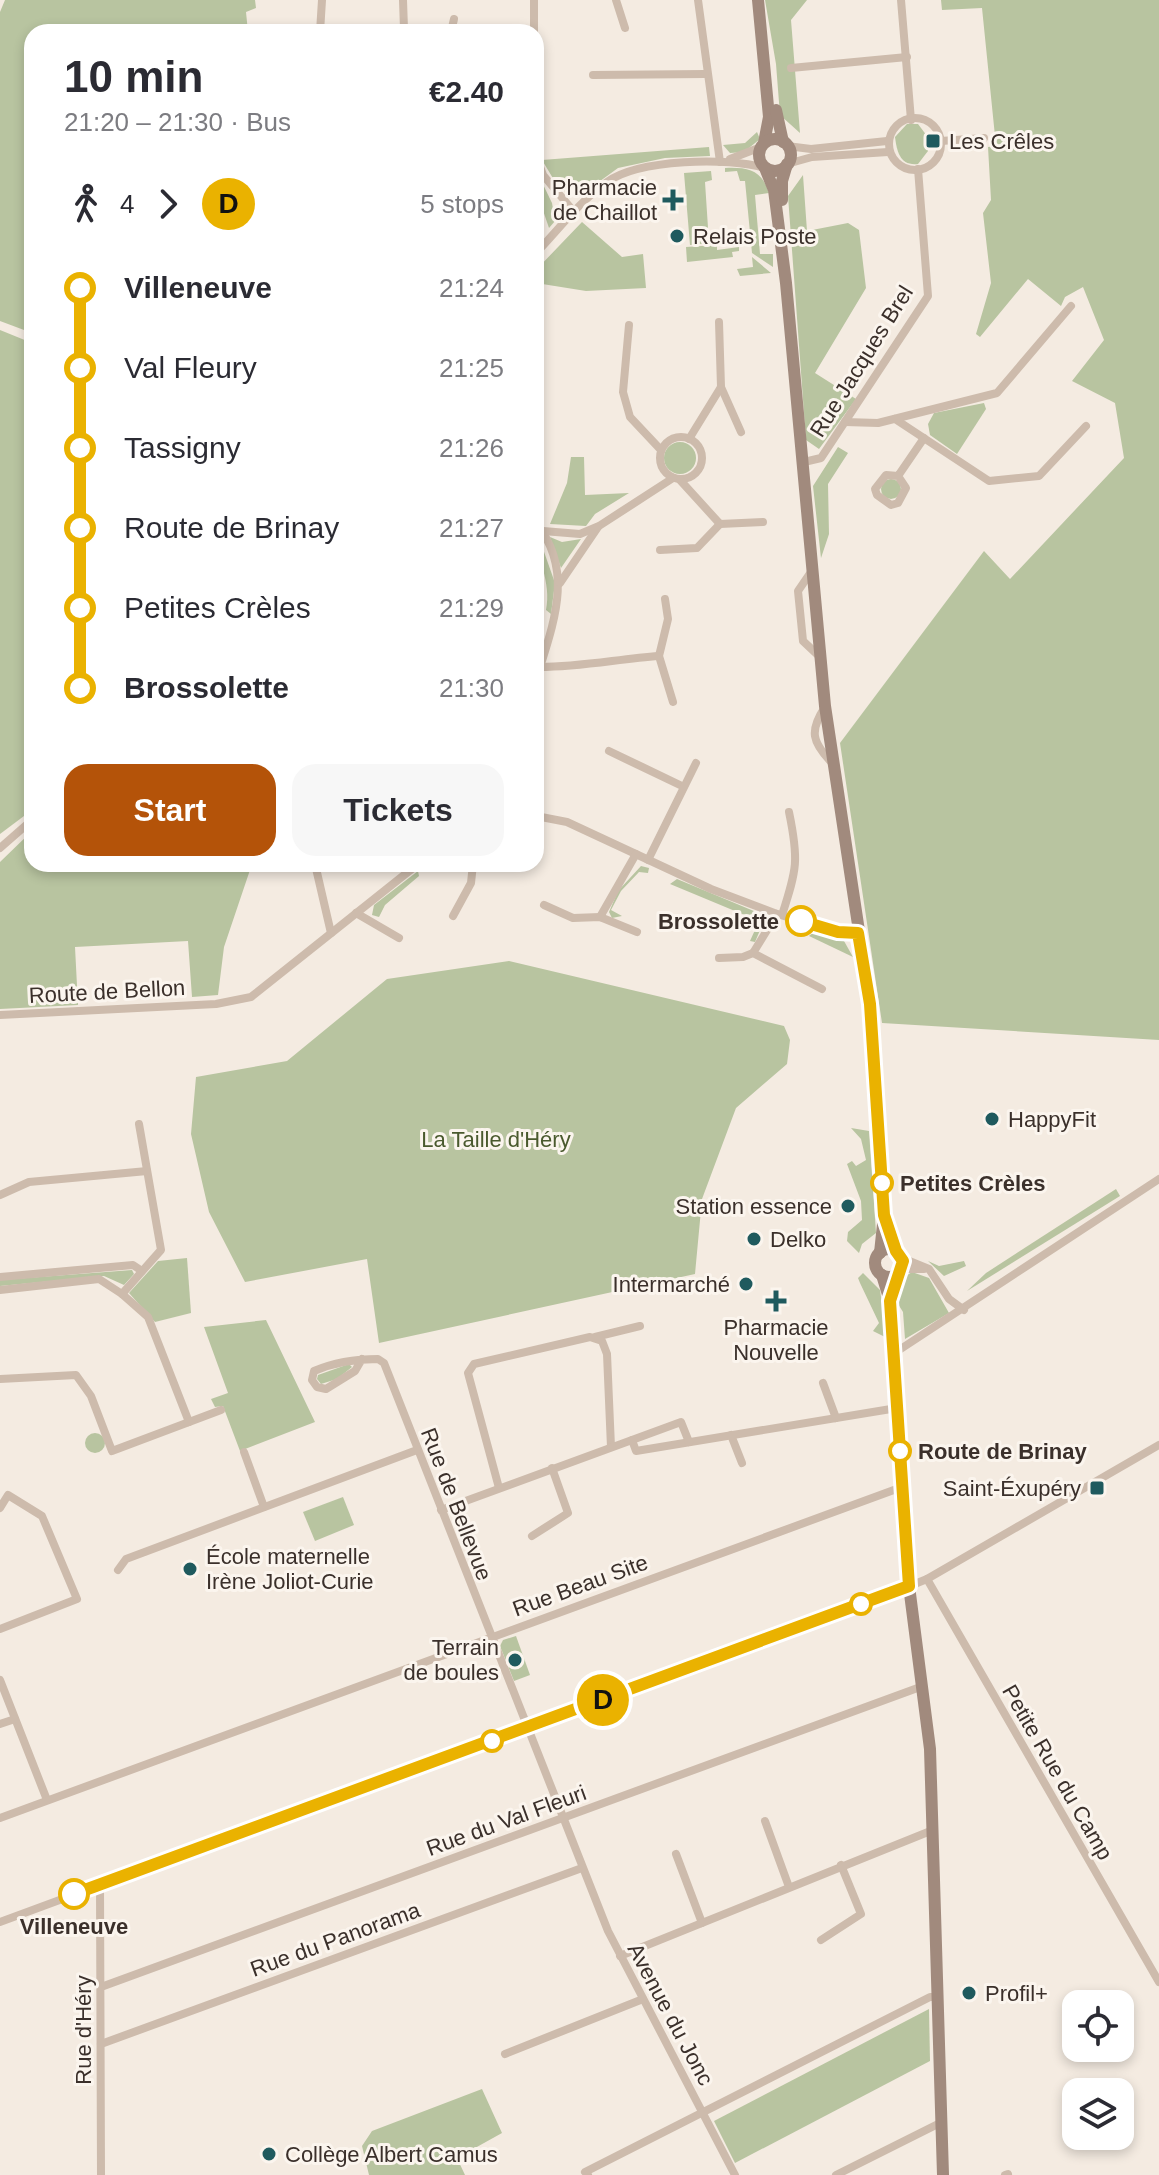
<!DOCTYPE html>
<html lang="en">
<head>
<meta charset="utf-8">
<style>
	body { margin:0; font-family:Helvetica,sans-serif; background:#f7f7f7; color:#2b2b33; height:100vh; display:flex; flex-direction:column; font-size:30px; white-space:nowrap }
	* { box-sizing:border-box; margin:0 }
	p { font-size:26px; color:#7c7c81 }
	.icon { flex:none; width:44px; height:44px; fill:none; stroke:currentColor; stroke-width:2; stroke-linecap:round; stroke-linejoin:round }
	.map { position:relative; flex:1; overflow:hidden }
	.sheet { position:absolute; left:24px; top:24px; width:520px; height:848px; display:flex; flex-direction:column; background:#fff; border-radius:24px; box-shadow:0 4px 12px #0003 }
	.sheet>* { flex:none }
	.badge { padding:0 16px; border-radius:26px; font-size:28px; line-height:52px }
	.tools { position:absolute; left:1062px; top:1990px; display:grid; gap:16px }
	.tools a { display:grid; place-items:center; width:72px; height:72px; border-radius:16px; background:#fff; box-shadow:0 4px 12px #0003; font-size:40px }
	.map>.badge { position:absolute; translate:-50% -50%; box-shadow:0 0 0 4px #fff }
	.legs { display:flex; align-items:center; gap:12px; height:88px; padding:0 40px; font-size:26px }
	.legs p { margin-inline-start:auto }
	.head { display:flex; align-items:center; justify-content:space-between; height:136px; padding:0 40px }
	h1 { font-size:44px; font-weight:600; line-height:60px }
	.primary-button { display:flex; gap:16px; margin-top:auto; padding:16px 40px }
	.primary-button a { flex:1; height:92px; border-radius:24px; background:#b45309; color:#fff; font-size:32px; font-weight:600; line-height:92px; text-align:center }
	.primary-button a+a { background:#f7f7f7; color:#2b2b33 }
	ul { padding:0 40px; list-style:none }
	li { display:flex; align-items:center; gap:28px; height:80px; font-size:30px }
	li i { display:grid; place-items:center; width:12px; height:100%; margin:0 10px; background:currentColor }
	li i::after { content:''; width:20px; height:20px; margin:-10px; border:6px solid; border-radius:50%; background:#fff }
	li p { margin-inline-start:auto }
	li:first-child i { background:linear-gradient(#0000 50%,currentColor 0) }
	li:last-child i { background:linear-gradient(currentColor 50%,#0000 0) }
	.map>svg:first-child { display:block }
	.green { fill:#b8c4a0 }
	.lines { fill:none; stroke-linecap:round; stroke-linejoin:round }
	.minor { stroke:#cdbbac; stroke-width:8 }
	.secondary { stroke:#a18a7d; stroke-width:12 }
	.line-1-casing { stroke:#fff; stroke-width:18 }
	.line-1 { stroke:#eab200; stroke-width:12 }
	.poi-dot { fill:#1f5a5e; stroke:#fbf5ee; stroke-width:3 }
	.stop-1-dot { fill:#fff; stroke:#eab200; stroke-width:4 }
	.labels { text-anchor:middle; stroke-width:6; stroke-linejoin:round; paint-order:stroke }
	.poi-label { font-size:22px; fill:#3b302b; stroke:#fbf5ee; text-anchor:start }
	.street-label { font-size:22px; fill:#3b302b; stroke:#fbf5ee }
	.stop-label { font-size:22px; font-weight:bold; fill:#3b302b; stroke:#fbf5ee; text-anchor:start }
	.park-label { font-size:22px; fill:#4a5a2e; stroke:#fbf5ee }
</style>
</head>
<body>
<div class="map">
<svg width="1159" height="2175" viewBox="0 0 1159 2175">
	<rect width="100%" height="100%" fill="#f4ebe1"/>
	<g class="green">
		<path d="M5 0H255L256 8 246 12 248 32H32V333L0 321V12Z"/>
		<path d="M765 0H807L791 20 800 133 780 115 776 64Z"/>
		<path d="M941 0H1159V1040L882 1023 840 743 984 551 1010 579 1124 458 1115 403 1072 381 1104 340 1083 287 1065 297 1061 306 1028 279 980 337 976 334 991 283 983 213 991 200 988 147 996 146 982 8 942 10Z"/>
		<path d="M907 124H918L927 136 928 151 918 164C900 166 897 152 895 137Z"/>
		<path d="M757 132 760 139 744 152 730 153 723 145 745 143Z"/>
		<path d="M709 147 710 156 665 158 618 168 581 195 560 190 542 160Z"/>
		<path d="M725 168C748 167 762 170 769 193L755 195 760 254H773V267L752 253 745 181H740L737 171 725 172Z"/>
		<path d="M536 170 552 203 555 221 549 228 536 190Z"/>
		<path d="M711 171 712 180 705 182 709 243 690 245 684 173Z"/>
		<path d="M803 175 807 231 848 223 859 230 866 288 815 373 856 399 819 449 806 440 788 196Z"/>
		<path d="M582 222 622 257 643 254 646 288 586 291 536 283V270Z"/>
		<path d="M717 245V250L739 247V251L732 252 733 257 687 262 686 247Z"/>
		<path d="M752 257 771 273 740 276 737 269 753 267Z"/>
		<path d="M0 330 32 343V810L0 834Z"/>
		<path d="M984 403 986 409 957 454 930 435 928 424 934 413Z"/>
		<circle cx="680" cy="458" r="16"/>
		<path d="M838 447 848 453 828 484 829 534 821 558 813 486Z"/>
		<path d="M571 457H584L585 495 629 493 595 514 586 526 550 524 567 483Z"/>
		<circle cx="891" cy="489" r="10"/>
		<path d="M536 529 555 583 551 614 546 610C552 582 536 558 536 529Z"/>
		<path d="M550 537 562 542 581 539 561 568Z"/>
		<path d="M32 831V864H252L224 947 218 995 192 997 188 941 75 947 78 1005 0 1009V862Z"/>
		<path d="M641 866 649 868 648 873 639 872 621 891 611 910 622 916 612 918 609 912 618 891Z"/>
		<path d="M418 871 419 876 385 905 379 917 372 915 374 905Z"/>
		<path d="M677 879 766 916 755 942 750 941 759 921 670 884Z"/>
		<path d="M814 932 844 941 853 957 809 936Z"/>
		<path d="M509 961 784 1026 790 1040 787 1064 736 1108 702 1199 695 1274 379 1343 367 1259 245 1282 209 1212 191 1134 196 1077 287 1061 387 979Z"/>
		<path d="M851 1128 869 1131 876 1233 862 1244 859 1253 847 1241 848 1232 862 1220 861 1201 847 1164 852 1161 856 1166 866 1160 861 1139Z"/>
		<path d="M1116 1189 1120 1196 967 1291 986 1273Z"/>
		<path d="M187 1258 191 1313 155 1322 129 1293 158 1261Z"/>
		<path d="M928 1261 939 1266 964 1261 966 1266 944 1276Z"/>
		<path d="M132 1270 134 1274 124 1285 104 1276 0 1286V1280Z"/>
		<path d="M912 1272 929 1278 949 1313 905 1339 903 1312 898 1304 900 1280Z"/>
		<path d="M863 1273 880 1290 887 1338 873 1331 879 1323 860 1283 858 1278Z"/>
		<path d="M266 1320 315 1422 240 1451 223 1406 215 1407 211 1399 228 1393 204 1327Z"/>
		<path d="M349 1364 352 1367 337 1379 321 1384 317 1379 318 1375Z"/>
		<circle cx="95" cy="1443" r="10"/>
		<path d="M343 1497 354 1525 315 1541 303 1512Z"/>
		<path d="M516 1636 530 1675 514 1681 500 1646 503 1640Z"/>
		<path d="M929 2009 930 2061 735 2163 714 2121Z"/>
		<path d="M482 2089 502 2133 457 2158 465 2175H369L362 2146 372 2131Z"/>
	</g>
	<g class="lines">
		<g class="minor">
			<path d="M403 0 404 29"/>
			<path d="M534 0V32"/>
			<path d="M616 0 625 28"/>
			<path d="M698 0 720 162"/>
			<path d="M901 0 911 120"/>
			<path d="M320 32 322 0"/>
			<path d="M451 32 454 19"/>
			<path d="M791 68 907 57"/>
			<path d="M593 75 705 74"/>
			<circle cx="915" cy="144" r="26"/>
			<path d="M941 141 984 138"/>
			<path d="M787 146 811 149 887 141"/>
			<path d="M536 156 543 175 575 213"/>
			<path d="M730 159 761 147"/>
			<path d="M787 164 812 157 888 152"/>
			<path d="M536 253C558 230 580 201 607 182 639 159 728 157 765 168"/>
			<path d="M629 325 623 392 630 417 661 450"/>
			<path d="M721 387 741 432"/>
			<path d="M895 419 989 481 1039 476 1086 426"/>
			<path d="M845 422 878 423 997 393 1071 306"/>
			<circle cx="681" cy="458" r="21"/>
			<path d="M689 439 721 387 719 322"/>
			<path d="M804 462 821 458 928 296 918 169"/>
			<path d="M898 476 906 488 898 503 891 505 877 495 875 489 886 475 898 476 924 438"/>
			<path d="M680 480 720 524 763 522"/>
			<path d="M536 523C576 572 552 627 536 680"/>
			<path d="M543 531 580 534 599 526 673 478"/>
			<path d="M660 550 697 548 720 524"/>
			<path d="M811 572 798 591 803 641 820 657"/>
			<path d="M560 583 598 527"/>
			<path d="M665 599 668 619 659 656 673 702"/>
			<path d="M537 663 540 667C581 667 618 659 659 656"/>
			<path d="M825 707C809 731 812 742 832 763"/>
			<path d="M609 751 682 786"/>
			<path d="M536 816 567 822 711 889 777 914 838 932 858 933"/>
			<path d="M0 848 32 820"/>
			<path d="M648 860 696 763"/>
			<path d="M315 864 331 933"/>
			<path d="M544 905 573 918 600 917 637 932"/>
			<path d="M356 913 399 938"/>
			<path d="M782 915C797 869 799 860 789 812"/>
			<path d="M453 916 471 883 473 864"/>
			<path d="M600 917 636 854"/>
			<path d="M753 953 777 914"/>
			<path d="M719 958 743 957 753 953 822 989"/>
			<path d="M0 1015 216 1004 251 997 418 864"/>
			<path d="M0 1195 29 1182 147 1171"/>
			<path d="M902 1258 929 1269 949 1299 964 1310"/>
			<path d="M902 1269H924"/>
			<path d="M0 1277 133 1265 142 1271"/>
			<path d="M0 1290 99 1279 122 1294 148 1317 189 1422"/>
			<path d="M122 1294 161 1250 139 1124"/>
			<path d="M595 1337 640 1326"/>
			<path d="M893 1354 1159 1179"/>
			<path d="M362 1359 355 1371 326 1389 317 1387 312 1380 314 1371C335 1362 355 1359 378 1359L384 1363 608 1931 735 2175"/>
			<path d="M0 1379 76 1375 91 1396 112 1451 221 1410"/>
			<path d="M823 1383 836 1418"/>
			<path d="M731 1435 742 1463"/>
			<path d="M632 1440 636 1451 897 1408"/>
			<path d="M244 1452 264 1507"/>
			<path d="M499 1488 468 1373 474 1364 590 1337 602 1341 607 1354 611 1447"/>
			<path d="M0 1508 8 1495 42 1516 77 1599 0 1629"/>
			<path d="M441 1510 681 1422 689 1442"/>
			<path d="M532 1536 568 1513 552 1468"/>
			<path d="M118 1570 126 1559 417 1450"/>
			<path d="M927 1579 1159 1982"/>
			<path d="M0 1680 47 1800"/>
			<path d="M0 1724 15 1719"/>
			<path d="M0 1818 902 1487"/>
			<path d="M765 1821 789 1887"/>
			<path d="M676 1854 702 1923"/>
			<path d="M100 1884 101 2175"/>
			<path d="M0 1922 895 1592 927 1579 1159 1445"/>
			<path d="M821 1940 861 1914 841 1865"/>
			<path d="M620 1956 933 1830"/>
			<path d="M101 1987 923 1686"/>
			<path d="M101 2044 582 1868"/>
			<path d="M505 2054 643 1999"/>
			<path d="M588 2175 585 2172 930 1997H939"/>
			<path d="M836 2175 942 2122"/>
			<path d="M1005 2175 1008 2174"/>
		</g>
		<g class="secondary">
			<path d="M758 0 769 117 764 143"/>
			<path d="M776 110 783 142"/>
			<circle cx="775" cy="155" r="16"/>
			<path d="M765 168 774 190 786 283 825 706 870 1004 884 1215 880 1253"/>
			<path d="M782 200V181L787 164"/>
			<circle cx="889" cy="1263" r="14"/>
			<path d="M882 1275 890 1301 909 1586 930 1749 943 2175"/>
		</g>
	</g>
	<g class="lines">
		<g class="line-1-casing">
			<path id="line-1" d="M74 1894 909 1586 890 1301 903 1261 896 1251 884 1215 870 1004 858 933 838 932 801 921"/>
		</g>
		<use href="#line-1" class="line-1"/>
	</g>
	<g class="poi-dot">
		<rect x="925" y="133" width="16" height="16" rx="4"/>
		<path d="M669 188h8v8h8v8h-8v8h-8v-8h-8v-8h8z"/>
		<circle cx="677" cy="236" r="8"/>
		<circle cx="992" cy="1119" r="8"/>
		<circle cx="848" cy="1206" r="8"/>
		<circle cx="754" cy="1239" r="8"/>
		<circle cx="746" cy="1284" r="8"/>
		<path d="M772 1289h8v8h8v8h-8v8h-8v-8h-8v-8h8z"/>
		<rect x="1089" y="1480" width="16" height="16" rx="4"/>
		<circle cx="190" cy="1569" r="8"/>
		<circle cx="515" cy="1660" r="8"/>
		<circle cx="969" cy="1993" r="8"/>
		<circle cx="269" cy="2154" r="8"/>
	</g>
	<g class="stop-1-dot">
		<circle cx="801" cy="921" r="14"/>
		<circle cx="882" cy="1183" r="10"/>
		<circle cx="900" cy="1451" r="10"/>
		<circle cx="861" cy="1604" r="10"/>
		<circle cx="492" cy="1741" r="10"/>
		<circle cx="74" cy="1894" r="14"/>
	</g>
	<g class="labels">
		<g class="poi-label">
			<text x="949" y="149">Les Crêles</text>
			<text x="657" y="195" text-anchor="end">Pharmacie<tspan x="657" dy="25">de Chaillot</tspan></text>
			<text x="693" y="244">Relais Poste</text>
			<text x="1008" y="1127">HappyFit</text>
			<text x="832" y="1214" text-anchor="end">Station essence</text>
			<text x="770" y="1247">Delko</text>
			<text x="730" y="1292" text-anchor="end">Intermarché</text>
			<text x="776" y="1335" text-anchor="middle">Pharmacie<tspan x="776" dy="25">Nouvelle</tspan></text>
			<text x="1081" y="1496" text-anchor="end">Saint-Éxupéry</text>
			<text x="206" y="1564">École maternelle<tspan x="206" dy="25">Irène Joliot-Curie</tspan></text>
			<text x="499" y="1655" text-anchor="end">Terrain<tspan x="499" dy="25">de boules</tspan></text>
			<text x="985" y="2001">Profil+</text>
			<text x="285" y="2162">Collège Albert Camus</text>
		</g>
		<g class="street-label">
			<text transform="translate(861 361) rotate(-58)" y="8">Rue Jacques Brel</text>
			<text transform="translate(107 991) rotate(-3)" y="8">Route de Bellon</text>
			<text transform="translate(457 1504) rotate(69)" y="8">Rue de Bellevue</text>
			<text transform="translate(580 1585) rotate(-20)" y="8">Rue Beau Site</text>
			<text transform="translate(1058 1772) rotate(60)" y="8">Petite Rue du Camp</text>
			<text transform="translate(506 1820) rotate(-20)" y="8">Rue du Val Fleuri</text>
			<text transform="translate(335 1939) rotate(-20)" y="8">Rue du Panorama</text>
			<text transform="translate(671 2014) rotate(62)" y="8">Avenue du Jonc</text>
			<text transform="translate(83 2030) rotate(-90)" y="8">Rue d'Héry</text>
		</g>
		<g class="stop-label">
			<text x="779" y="929" text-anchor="end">Brossolette</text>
			<text x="900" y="1191">Petites Crèles</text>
			<text x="918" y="1459">Route de Brinay</text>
			<text x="74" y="1934" text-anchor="middle">Villeneuve</text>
		</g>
		<g class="park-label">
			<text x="496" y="1147">La Taille d'Héry</text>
		</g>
	</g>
</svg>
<div class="tools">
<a><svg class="icon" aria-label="locate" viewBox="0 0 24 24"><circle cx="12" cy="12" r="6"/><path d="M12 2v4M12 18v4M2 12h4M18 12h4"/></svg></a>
<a><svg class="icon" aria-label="layers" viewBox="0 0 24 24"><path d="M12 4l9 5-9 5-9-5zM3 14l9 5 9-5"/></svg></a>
</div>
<b class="badge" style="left:603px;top:1700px;background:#eab200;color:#111">D</b>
<section class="sheet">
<div class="head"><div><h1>10 min</h1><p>21:20 – 21:30 · Bus</p></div><b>€2.40</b></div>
<div class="legs"><svg class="icon" aria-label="walk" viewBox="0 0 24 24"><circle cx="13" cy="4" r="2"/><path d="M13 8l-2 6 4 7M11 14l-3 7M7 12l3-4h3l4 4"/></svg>4<svg class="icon" aria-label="forward" viewBox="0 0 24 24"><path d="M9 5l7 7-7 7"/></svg><b class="badge" style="background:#eab200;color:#111">D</b><p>5 stops</p></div>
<ul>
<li><i style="color:#eab200"></i><b>Villeneuve</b><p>21:24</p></li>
<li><i style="color:#eab200"></i><span>Val Fleury</span><p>21:25</p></li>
<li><i style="color:#eab200"></i><span>Tassigny</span><p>21:26</p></li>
<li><i style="color:#eab200"></i><span>Route de Brinay</span><p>21:27</p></li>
<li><i style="color:#eab200"></i><span>Petites Crèles</span><p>21:29</p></li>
<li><i style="color:#eab200"></i><b>Brossolette</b><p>21:30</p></li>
</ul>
<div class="primary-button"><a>Start</a><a>Tickets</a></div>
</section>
</div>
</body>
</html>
